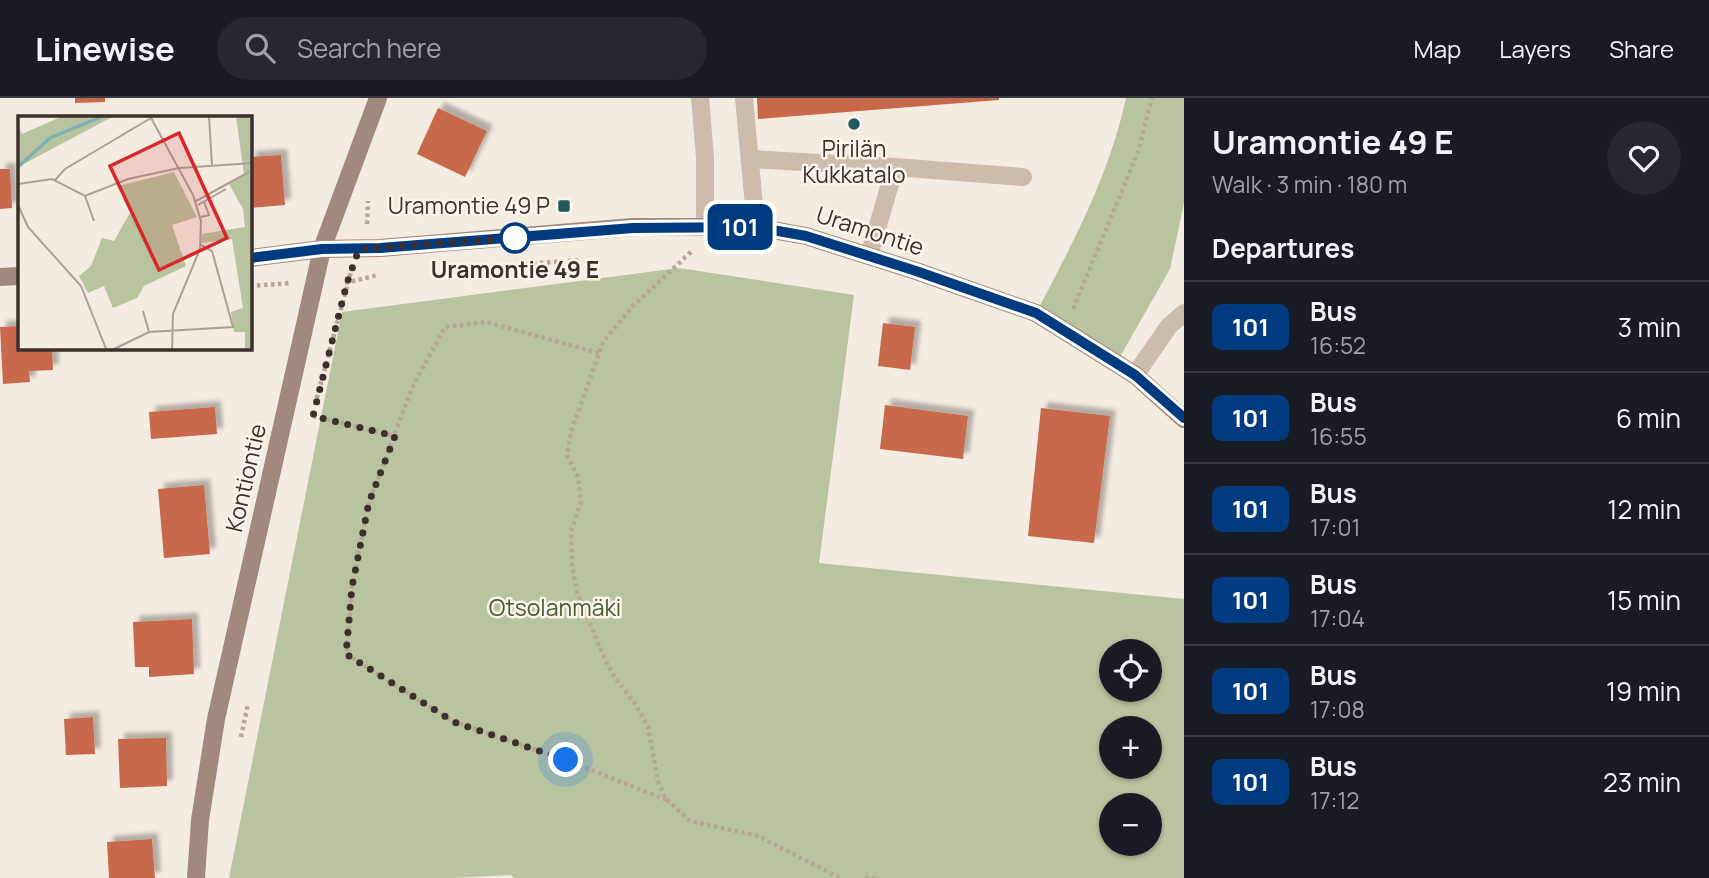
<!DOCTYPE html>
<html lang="en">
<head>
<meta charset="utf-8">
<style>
	body { margin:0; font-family:Manrope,sans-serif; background:#242831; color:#f1f3f6; height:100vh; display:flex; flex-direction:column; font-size:26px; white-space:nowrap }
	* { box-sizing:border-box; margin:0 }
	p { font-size:23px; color:#9ea1a6 }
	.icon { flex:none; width:38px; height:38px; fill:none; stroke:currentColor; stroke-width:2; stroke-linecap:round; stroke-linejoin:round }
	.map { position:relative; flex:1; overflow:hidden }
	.panel { display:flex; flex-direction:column; background:#171b24; width:525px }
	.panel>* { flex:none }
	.badge { padding:0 14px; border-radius:10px; font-size:24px; line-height:46px }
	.controls { position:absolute; left:1099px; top:541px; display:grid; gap:14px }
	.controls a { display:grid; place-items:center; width:63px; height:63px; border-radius:50%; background:#171b24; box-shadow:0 2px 5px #0004; font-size:35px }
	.you { position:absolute; width:35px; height:35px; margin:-18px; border:5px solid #fff; border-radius:50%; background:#1a73e8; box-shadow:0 0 0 10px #1a73e833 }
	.map>.badge { position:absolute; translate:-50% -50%; box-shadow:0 0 0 4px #fff }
	h2 { padding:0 28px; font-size:26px; line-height:63px }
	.round { display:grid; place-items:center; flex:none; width:74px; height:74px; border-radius:37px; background:#242831 }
	.summary { display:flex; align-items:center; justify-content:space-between; height:119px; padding:0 28px }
	h1 { font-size:33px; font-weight:700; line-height:52px }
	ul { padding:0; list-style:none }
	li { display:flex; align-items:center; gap:21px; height:91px; padding:0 28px; border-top:2px solid #363941 }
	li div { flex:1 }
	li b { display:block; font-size:26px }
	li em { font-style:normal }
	li .badge { min-width:77px; font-weight:700; text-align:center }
	header { display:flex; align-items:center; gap:42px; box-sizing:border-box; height:98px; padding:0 35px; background:#171b24; border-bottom:2px solid #363941 }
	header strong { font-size:33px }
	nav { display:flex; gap:38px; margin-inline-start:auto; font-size:24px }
	.search { width:490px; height:63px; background:#242831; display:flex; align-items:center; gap:18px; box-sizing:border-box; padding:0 24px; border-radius:38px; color:#9ea1a6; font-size:26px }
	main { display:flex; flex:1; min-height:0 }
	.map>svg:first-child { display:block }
	.green { fill:#b8c4a0; fill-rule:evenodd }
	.building { fill:#c8694b; filter:url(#shadow) }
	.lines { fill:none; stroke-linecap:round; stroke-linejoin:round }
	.path { stroke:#b9a596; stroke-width:4.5; stroke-dasharray:3.5 3.5; stroke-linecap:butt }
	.lane { stroke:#cdbbac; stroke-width:18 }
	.street { stroke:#cdbbac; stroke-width:18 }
	.secondary { stroke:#a18a7d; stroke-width:18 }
	.line-casing { stroke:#fff; stroke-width:16 }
	.line { stroke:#003b80; stroke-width:10 }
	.walk { stroke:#3b302b; stroke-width:7; stroke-dasharray:0 12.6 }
	.poi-dot { fill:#1f5a5e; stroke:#fbf5ee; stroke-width:2.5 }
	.stop-dot { fill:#fff; stroke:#003b80; stroke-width:3.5 }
	.labels { text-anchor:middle; stroke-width:5; stroke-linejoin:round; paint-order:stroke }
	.poi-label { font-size:23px; fill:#3b302b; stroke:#fbf5ee }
	.street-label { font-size:23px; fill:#3b302b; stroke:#fbf5ee }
	.stop-label { font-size:23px; font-weight:bold; fill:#3b302b; stroke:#fbf5ee }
	.park-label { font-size:23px; fill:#4a5a2e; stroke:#fbf5ee }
	.inset-river { fill:none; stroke:#7fb0b2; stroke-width:3.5 }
	.inset-road { fill:none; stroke:#aaa098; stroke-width:2 }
	.view { fill:#d62828; fill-opacity:0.15; stroke:#d62828; stroke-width:3.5 }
	.inset-edge { fill:none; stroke:#3b302b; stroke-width:3.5 }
</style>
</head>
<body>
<header>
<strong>Linewise</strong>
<div class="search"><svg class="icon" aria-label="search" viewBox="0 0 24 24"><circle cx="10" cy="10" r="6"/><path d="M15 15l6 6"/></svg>Search here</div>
<nav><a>Map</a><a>Layers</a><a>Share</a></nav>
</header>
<main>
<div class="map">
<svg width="1184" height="780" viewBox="0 0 1184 780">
	<defs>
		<filter id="shadow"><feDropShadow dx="6" dy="-6" stdDeviation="2" flood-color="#0004"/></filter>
	</defs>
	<rect width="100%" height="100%" fill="#f4ebe1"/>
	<g class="green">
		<path d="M1126 0H1184V105L1170 171 1117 264 1036 215C1073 145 1109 78 1126 0Z"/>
		<path d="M679 170 854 197 819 465 1184 501V780H514L511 777 454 780H229L342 214ZM1111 553H1150V592H1111ZM1111 630H1150V668H1111ZM1111 707H1150V746H1111Z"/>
	</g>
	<g class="building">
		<path d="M75 0H105V4L75 5Z"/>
		<path d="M757 0H999V2L758 21Z"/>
		<path d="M438 10 487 33 465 79 417 56Z"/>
		<path d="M281 57 285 107 250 110V59Z"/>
		<path d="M0 71H10L12 110 0 111Z"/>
		<path d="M883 225 915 229 910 272 878 268Z"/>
		<path d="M19 228V250H52L53 272 29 273 30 284 3 286 0 229Z"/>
		<path d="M885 307 968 318 963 361 880 351Z"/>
		<path d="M215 309 217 336 151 341 149 314Z"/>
		<path d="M1041 310 1110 318 1094 445 1028 438Z"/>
		<path d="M204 387 210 456 164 460 158 391Z"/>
		<path d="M192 521 194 576 149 579V569H135L133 524Z"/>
		<path d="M93 619 95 656 66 657 64 621Z"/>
		<path d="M166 640 167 688 120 690 118 641Z"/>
		<path d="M152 741 155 780H109L107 744Z"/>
	</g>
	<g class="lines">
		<g class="path">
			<path d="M367 126 368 103"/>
			<path d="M691 154 633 208 603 244 571 334 567 357 578 379 581 404 571 434 572 468 577 494 606 564 616 581 636 607 648 629 658 683 665 700 690 723 758 738 840 780"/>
			<path d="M526 166 580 162"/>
			<path d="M345 185 378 177"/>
			<path d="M250 188 291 185"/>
			<path d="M1073 211 1138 54 1152 0"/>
			<path d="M599 255 486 224 445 229 412 290 369 404 352 489 346 556 454 624 566 662 669 703"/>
			<path d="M315 307 351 174"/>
			<path d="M313 318 395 338"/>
			<path d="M241 639 248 606"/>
			<path d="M865 780H875"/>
		</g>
		<g class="lane">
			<path d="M700 0 705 59V129"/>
			<path d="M744 0 756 129"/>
			<path d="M750 61 895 69 869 158"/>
			<path d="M895 69 1023 79"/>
		</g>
		<path class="street" d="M1135 277 1169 228 1184 215"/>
		<g class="secondary">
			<path d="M250 160 322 151 380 150 633 129H756L806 138 916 173 1036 215 1135 277 1184 321"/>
			<path d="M0 179 19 178"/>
			<path d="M196 780 200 722 216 621 322 151 378 0"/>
		</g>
	</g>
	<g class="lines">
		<g class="line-casing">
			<path id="line" d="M250 160 322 151 380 150 633 130 756 129 806 138 916 173 1036 215 1135 277 1184 320"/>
		</g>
		<use href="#line" class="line"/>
		<path class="walk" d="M515 140 359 151 347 185 313 318 395 338 369 404 352 489 346 556 454 624 566 662"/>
	</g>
	<g class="poi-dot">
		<circle cx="854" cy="26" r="7"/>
		<rect x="557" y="101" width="14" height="14" rx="3.5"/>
	</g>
	<circle class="stop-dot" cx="515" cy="140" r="14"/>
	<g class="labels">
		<g class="poi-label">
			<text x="854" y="59">Pirilän<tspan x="854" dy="26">Kukkatalo</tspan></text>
			<text x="550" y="116" text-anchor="end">Uramontie 49 P</text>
		</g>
		<g class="street-label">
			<text transform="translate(870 133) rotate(18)" y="8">Uramontie</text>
			<text transform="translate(246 380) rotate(-77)" y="8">Kontiontie</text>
		</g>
		<g class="stop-label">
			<text x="515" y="180">Uramontie 49 E</text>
		</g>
		<g class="park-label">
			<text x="555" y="518">Otsolanmäki</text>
		</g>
	</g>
	<g transform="translate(18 18)">
		<rect width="234" height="234" fill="#f4ebe1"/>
		<path d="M45 0H96L0 51V10L4 18ZM218 0H234V234H227V216H216L213 196 225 192 214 123 183 127 184 118 227 111 225 93 211 68 226 59ZM156 56 179 101 154 109 168 150 126 170 119 182 95 192 86 170 70 177 61 160 73 150 84 122 96 125 113 95 100 70Z" fill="#b8c4a0"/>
		<path class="inset-river" d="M0 51 32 22 85 0"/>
		<path class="inset-road" d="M132 0 175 79 183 105 182 133 155 198 154 235M191 0 194 50M37 64 47 53 133 2M0 68 34 63 67 80 110 63 161 52 235 47M67 80 76 105M178 85 231 56M0 89 10 111 63 170 89 235M180 89 208 73M183 101 191 99 186 86M125 195 131 216M92 235 131 216 215 211 194 135 183 129"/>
		<path class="view" d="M161 17 209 122 141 154 92 50Z"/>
		<rect width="234" height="234" class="inset-edge"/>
	</g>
</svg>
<div class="controls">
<a><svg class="icon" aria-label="locate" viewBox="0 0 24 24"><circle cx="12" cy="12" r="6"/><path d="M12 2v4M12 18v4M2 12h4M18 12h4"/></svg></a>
<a>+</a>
<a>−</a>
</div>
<div class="you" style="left:566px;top:662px"></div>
<b class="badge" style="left:740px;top:129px;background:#003b80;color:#fff">101</b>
</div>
<section class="panel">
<div class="summary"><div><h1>Uramontie 49 E</h1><p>Walk · 3 min · 180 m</p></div><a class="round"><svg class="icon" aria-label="heart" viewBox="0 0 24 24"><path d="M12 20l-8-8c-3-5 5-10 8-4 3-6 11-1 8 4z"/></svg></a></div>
<h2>Departures</h2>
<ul>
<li><span class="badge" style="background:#003b80;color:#fff">101</span><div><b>Bus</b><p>16:52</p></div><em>3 min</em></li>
<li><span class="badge" style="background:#003b80;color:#fff">101</span><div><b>Bus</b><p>16:55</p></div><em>6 min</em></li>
<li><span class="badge" style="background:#003b80;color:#fff">101</span><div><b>Bus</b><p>17:01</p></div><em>12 min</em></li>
<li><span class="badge" style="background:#003b80;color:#fff">101</span><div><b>Bus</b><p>17:04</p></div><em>15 min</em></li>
<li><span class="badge" style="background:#003b80;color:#fff">101</span><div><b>Bus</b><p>17:08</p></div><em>19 min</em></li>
<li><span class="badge" style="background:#003b80;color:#fff">101</span><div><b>Bus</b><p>17:12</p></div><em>23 min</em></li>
</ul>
</section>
</main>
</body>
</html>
